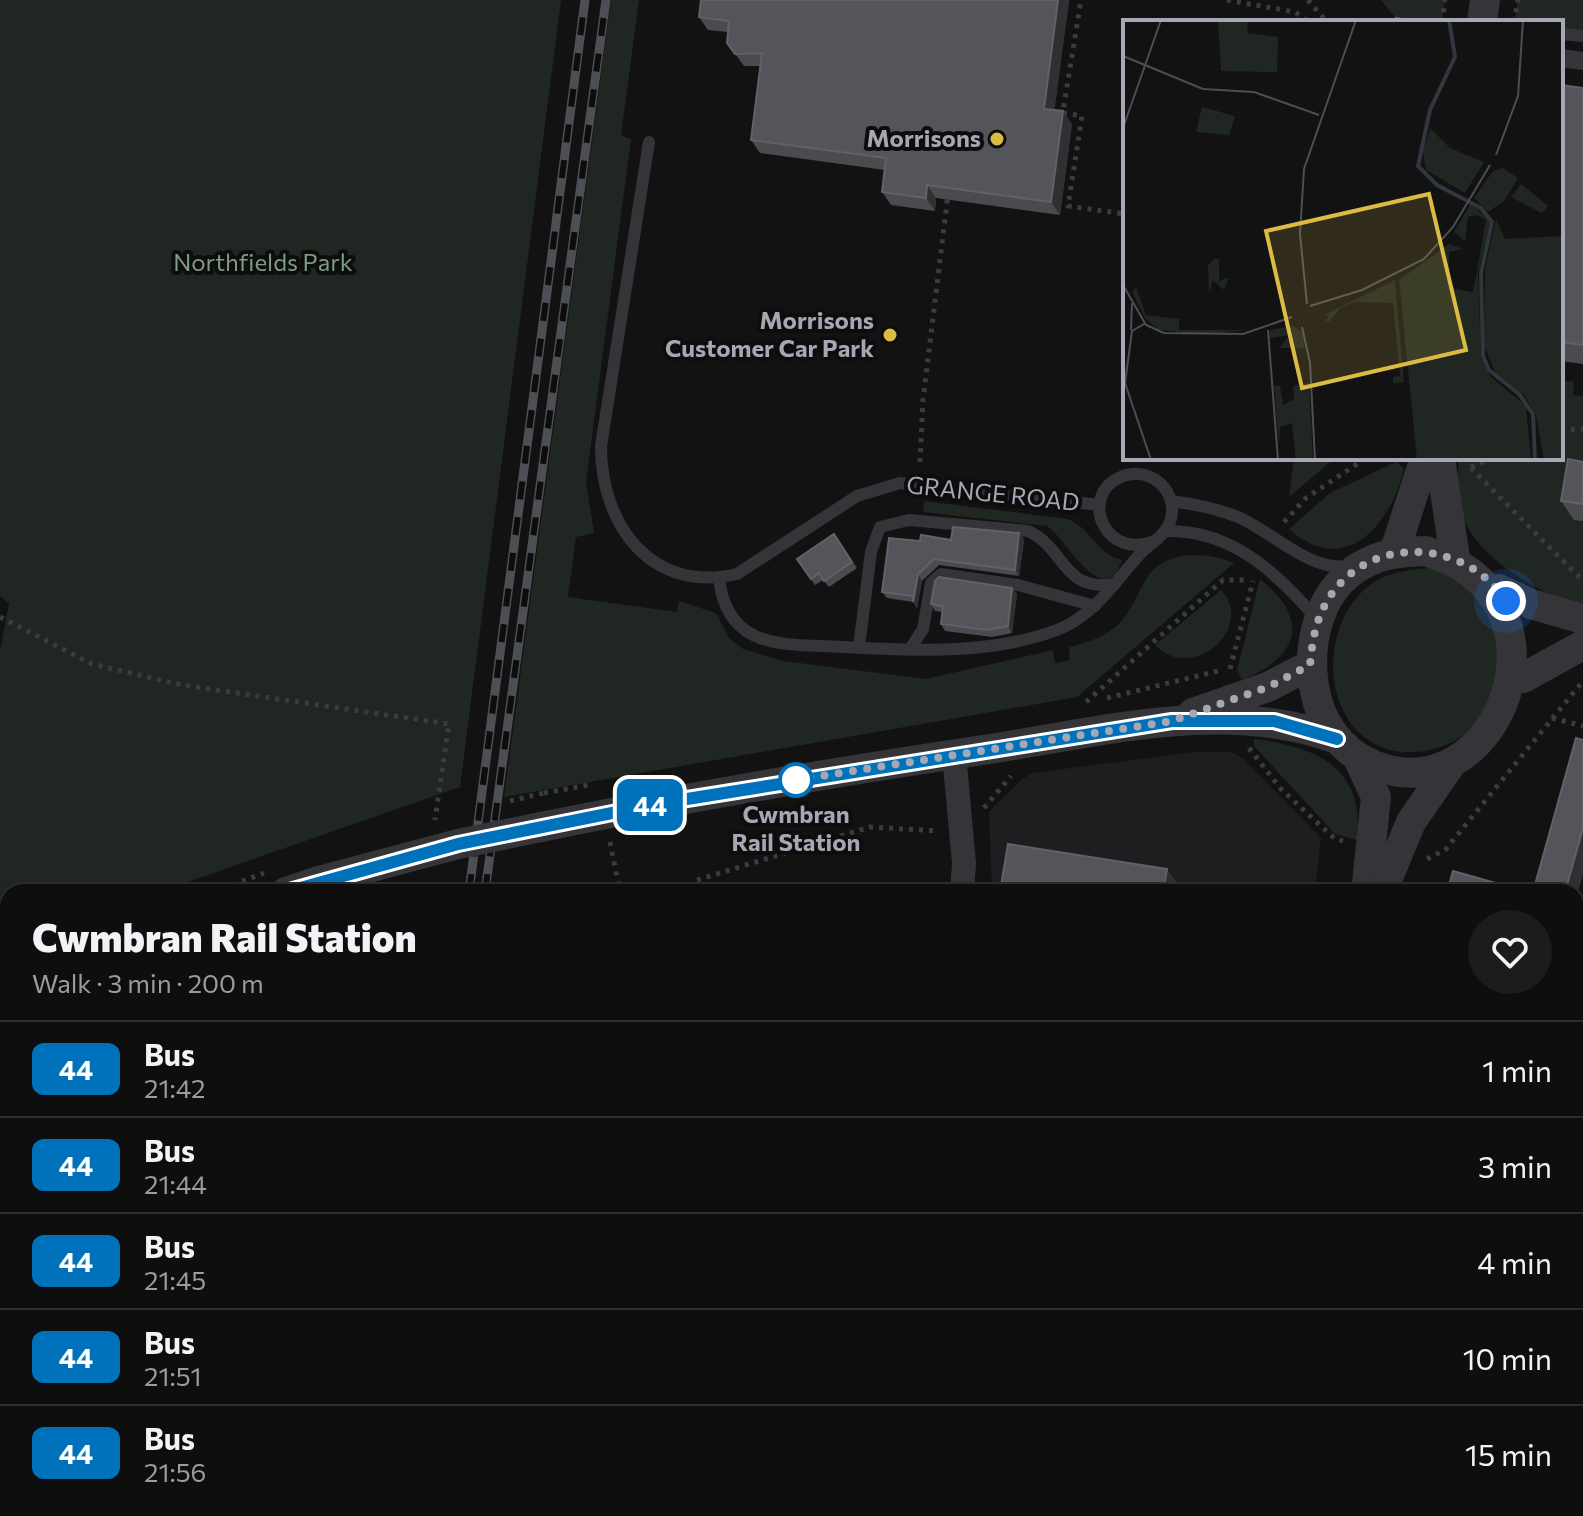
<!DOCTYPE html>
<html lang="en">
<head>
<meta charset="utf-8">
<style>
	body { margin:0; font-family:Commissioner,sans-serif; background:#1c1c1c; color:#f1f3f6; height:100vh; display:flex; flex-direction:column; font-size:30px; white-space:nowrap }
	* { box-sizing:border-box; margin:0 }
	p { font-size:26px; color:#9b9c9e }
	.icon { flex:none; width:44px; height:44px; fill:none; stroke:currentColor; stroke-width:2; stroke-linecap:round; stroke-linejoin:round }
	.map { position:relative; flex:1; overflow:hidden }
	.side { position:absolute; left:0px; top:884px; width:1584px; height:632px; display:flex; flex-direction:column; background:#0e0e0e; border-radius:24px 24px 0 0; box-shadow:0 4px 12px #0003,0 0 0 2px #2e2e2e }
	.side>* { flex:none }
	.badge { padding:0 16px; border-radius:12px; font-size:28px; line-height:52px }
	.you { position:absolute; width:40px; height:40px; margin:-20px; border:6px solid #fff; border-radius:50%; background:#1a73e8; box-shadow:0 0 0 12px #1a73e833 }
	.map>.badge { position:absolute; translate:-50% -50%; box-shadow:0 0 0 4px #fff }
	.round { display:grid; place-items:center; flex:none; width:84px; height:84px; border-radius:42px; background:#1c1c1c }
	.headline { display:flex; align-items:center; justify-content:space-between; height:136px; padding:0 32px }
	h1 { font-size:38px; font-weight:800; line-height:60px }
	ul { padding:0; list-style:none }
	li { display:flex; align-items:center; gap:24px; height:96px; padding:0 32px; border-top:2px solid #2e2e2e }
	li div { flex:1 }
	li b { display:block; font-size:30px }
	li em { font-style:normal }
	li .badge { min-width:88px; font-weight:700; text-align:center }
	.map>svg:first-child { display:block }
	.built { fill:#1e1e20 }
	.green { fill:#202722 }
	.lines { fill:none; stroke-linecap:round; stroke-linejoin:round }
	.path { stroke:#3b3c40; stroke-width:5; stroke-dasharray:4 6; stroke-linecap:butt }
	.service { stroke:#353539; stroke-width:12 }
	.pedestrian { stroke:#353539; stroke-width:18 }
	.minor { stroke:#353539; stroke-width:24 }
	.tertiary { stroke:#353539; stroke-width:30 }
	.rail-casing { stroke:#4e4f54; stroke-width:9 }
	.rail { stroke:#0d0d0e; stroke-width:6; stroke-dasharray:18; stroke-linecap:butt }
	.path-bridge { stroke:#3b3c40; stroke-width:5; stroke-dasharray:4 6; stroke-linecap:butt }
	.tertiary-bridge { stroke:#353539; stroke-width:30 }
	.wall { fill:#4b4b4f }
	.shaded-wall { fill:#303033 }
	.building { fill:#54555a; stroke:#616268; stroke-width:2 }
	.line-casing { stroke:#fff; stroke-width:18 }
	.line { stroke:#0072bc; stroke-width:12 }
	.walk { stroke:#a5a7b2; stroke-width:8; stroke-dasharray:0 14.4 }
	.poi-dot { fill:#dbbb42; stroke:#0d0d0e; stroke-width:3 }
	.stop-dot { fill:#fff; stroke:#0072bc; stroke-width:4 }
	.labels { text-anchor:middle; stroke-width:8; stroke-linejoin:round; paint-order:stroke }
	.poi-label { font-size:24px; font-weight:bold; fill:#a5a7b2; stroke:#0d0d0e; text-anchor:end }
	.park-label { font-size:24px; fill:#7e9b83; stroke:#0d0d0e }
	.street-label { font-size:24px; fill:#a5a7b2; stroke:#0d0d0e }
	.stop-label { font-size:24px; font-weight:bold; fill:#a5a7b2; stroke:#0d0d0e }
	.inset-river { fill:none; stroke:#31373e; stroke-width:4 }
	.inset-road { fill:none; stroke:#4d4e53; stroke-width:2 }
	.view { fill:#dbbb42; fill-opacity:0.15; stroke:#dbbb42; stroke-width:4 }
	.inset-edge { fill:none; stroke:#a5a7b2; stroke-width:4 }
</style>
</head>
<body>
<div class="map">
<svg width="1583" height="1516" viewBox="0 0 1583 1516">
	<rect width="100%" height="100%" fill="#121213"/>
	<g class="built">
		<path d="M1196 752H1232L1245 760 1321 838 1315 892H992L989 812 1020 781 1032 773Z"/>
		<path d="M432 1508H744L743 1516H431Z"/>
		<rect x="788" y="1508" width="365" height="8"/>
	</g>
	<g class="green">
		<path d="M0 0H561L460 787 159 892H8V975L0 980V651L9 603 0 596Z"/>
		<path d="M611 0H639L621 136 631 139 586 482 594 533 576 537 568 597 677 612 679 601 716 613 729 638 743 649 783 661 926 679 1053 650 1055 663 1070 660 1069 647C1087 643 1104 637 1119 624 1132 610 1138 592 1148 576 1168 549 1207 552 1234 563L1077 697 504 797Z"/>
		<path d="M1381 0H1445L1442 22H1399Z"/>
		<path d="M1518 0H1583V36L1561 34V22H1514Z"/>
		<path d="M1561 380 1574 382 1573 395 1583 396V606C1542 596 1475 557 1462 514 1457 496 1458 477 1459 458H1561Z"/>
		<path d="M1294 458H1335L1289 497Z"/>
		<path d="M1396 462 1404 468C1391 525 1345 579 1289 529L1330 493Z"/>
		<path d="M924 501 1068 519C1092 529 1096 554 1122 560 1103 614 1064 535 1047 526L923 512Z"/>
		<path d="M1433 568 1486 598 1504 671C1495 688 1486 710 1474 725 1459 742 1437 751 1415 752 1331 757 1310 647 1360 594 1379 573 1407 569 1433 568Z"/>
		<path d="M1260 579C1311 620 1299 657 1242 680L1237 671Z"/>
		<path d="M1221 590C1256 628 1192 684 1155 645Z"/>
		<path d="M1254 739C1318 747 1365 768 1357 840L1335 834 1254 746Z"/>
	</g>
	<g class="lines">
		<g class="path">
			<path d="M1227 0 1295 12 1309 22"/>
			<path d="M1308 0 1327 22"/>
			<path d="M1355 22 1356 14"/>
			<path d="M1442 22 1445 0"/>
			<path d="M1514 22 1518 0"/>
			<path d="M1063 113 1082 116 1068 206 1125 214"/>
			<path d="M1062 117 1081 0"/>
			<path d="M1561 430 1583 429"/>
			<path d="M920 462 923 400 948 194"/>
			<path d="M1471 467 1494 458"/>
			<path d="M1471 468 1583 581"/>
			<path d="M1284 522 1306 498 1366 458"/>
			<path d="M0 617 92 664 182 685 449 724 435 820"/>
			<path d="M1230 669 1253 581"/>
			<path d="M1107 698 1218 671"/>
			<path d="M1086 702 1223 580H1248"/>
			<path d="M1552 718 1583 726"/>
			<path d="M1249 748 1281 789 1334 838 1343 841"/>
			<path d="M544 793 589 785"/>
			<path d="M984 808 1011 776"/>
			<path d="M610 842 620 892"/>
			<path d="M1427 859 1445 850 1583 681"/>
			<path d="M214 892 264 873"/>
			<path d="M587 892 619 888 681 892"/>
			<path d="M681 892 697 880 870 827 939 831"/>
			<path d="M0 1006 8 1001"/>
			<path d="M0 1111 8 1107"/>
			<path d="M322 1516 323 1508"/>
		</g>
		<g class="service">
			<path d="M1561 34 1583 36"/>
			<path d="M649 142 601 446C601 525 651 594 737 574L857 496 900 483 1100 505"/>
			<path d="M1171 501C1194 504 1216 508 1238 517 1273 532 1309 572 1350 566"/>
			<path d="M1165 531C1231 529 1276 572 1317 619"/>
			<path d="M719 578C726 640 768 645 821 646 899 649 982 658 1057 630 1094 616 1115 581 1141 553 1151 543 1165 536 1170 522 1176 506 1169 489 1156 480 1145 473 1132 472 1121 477 1076 496 1107 565 1158 539"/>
			<path d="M859 647 871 552 880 527 909 520 1028 531C1066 548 1061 592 1115 584"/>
			<path d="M910 649 923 629 931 583 941 574 1018 585 1095 606"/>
		</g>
		<path class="pedestrian" d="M1561 58 1583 61"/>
		<g class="minor">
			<path d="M954 754 964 863 962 892"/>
			<path d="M1576 1059 1583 1061"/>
			<path d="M1576 1227 1583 1202"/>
			<path d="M0 1379 8 1384"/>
			<path d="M1569 1508 1583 1513"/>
			<path d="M137 1516 138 1508"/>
			<path d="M763 1516 764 1508"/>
			<path d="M1442 1516 1445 1508"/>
		</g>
		<g class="tertiary">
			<path d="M1482 22 1485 0"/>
			<path d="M1440 458 1455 558"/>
			<path d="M1425 551C1583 596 1500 813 1376 766 1351 756 1332 738 1321 712 1302 663 1312 589 1366 563 1385 553 1404 552 1425 551Z"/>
			<path d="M1394 553 1425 458"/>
			<path d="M1499 589 1531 604 1583 619"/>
			<path d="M1523 678 1583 645"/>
			<path d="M1193 713 1268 687 1310 665"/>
			<path d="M1358 758 1376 797 1366 892"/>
			<path d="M541 827C688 797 835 772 983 750 1099 733 1223 697 1337 739"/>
			<path d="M286 892 319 881"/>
			<path d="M1382 892 1411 822 1451 764"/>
			<path d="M0 1041 8 1036"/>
			<path d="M1254 1516 1256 1508"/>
		</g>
		<g class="rail-casing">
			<g id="rail">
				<path d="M469 892 585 0"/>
				<path d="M485 892 606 0"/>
				<path d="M388 1516 389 1508"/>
				<path d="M401 1516 402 1508"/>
			</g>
		</g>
		<use href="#rail" class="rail"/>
		<path class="path-bridge" d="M510 801 544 793"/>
		<path class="tertiary-bridge" d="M319 881 458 844 541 827"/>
	</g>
	<g class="wall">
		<path d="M1069 0 1054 110 1072 124 1060 215 936 198 935 211 891 205 882 192 885 170 760 153 751 140 761 66H744L727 43 728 32 708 30 699 17Z"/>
		<path d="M1561 85 1583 88V364L1561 361Z"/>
		<path d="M1583 462V521L1574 520 1561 501Z"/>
		<path d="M1019 533 1024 540 1019 576 939 565 922 581 917 608 913 602 887 598 882 592 951 540Z"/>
		<path d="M834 534 857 568 829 587 823 580 815 585 797 559Z"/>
		<path d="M1012 588 1017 594 1012 633 992 637 945 631 941 624 942 612 935 611 931 604Z"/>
		<path d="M1576 971 1583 973V1010L1576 1008Z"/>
		<path d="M1576 1099 1583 1101V1141L1576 1139Z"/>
		<path d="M1576 1276 1583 1278V1320L1576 1318Z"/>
		<path d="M1576 1426 1583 1429V1465L1576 1463Z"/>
		<path d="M221 1508H308L307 1516H275Z"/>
		<path d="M1328 1508H1421V1509L1419 1516H1352Z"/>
	</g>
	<g class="shaded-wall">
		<path d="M1058 0H1069L1053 122 1044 109Z"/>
		<path d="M1063 111 1072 124 1060 215 1051 202Z"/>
		<path d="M927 185 936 198 935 211 926 198Z"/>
		<path d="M1019 533 1024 540 1019 576 1015 570Z"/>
		<path d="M918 574 922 581 917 608 913 602Z"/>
		<path d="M1012 588 1017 594 1012 633 1008 626Z"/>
		<path d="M1583 828V874L1576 899V892H1565Z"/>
		<path d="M1167 869 1183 892H1163Z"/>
		<path d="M1583 1107V1137L1577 1129Z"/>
		<path d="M8 1211V1236L0 1247V1222Z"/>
		<path d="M78 1508H89L88 1516H77Z"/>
		<path d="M297 1508H308L307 1516H303Z"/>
		<path d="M1408 1508H1421L1419 1516H1405Z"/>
	</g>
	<g class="building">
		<path d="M701 0H1058L1044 109 1063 111 1051 202 927 185 926 198 882 192 886 158 751 140 762 53 735 54 727 43 729 21 699 17Z"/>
		<path d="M1396 18 1418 22H1395Z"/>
		<path d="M1561 85 1583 88V345L1561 342Z"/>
		<path d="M1568 459 1583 462V504L1561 501Z"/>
		<path d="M953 527 1019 533 1015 570 934 559 918 574 913 602V596L882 592 889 538 920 541 921 535 951 540Z"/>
		<path d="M834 534 852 562 824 581 819 573 811 579 797 559Z"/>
		<path d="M939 577 1012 588 1008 626 987 630 941 624 943 606 931 604 935 581Z"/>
		<path d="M1576 738 1583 740V828L1565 892H1533Z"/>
		<path d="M1008 844 1167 869 1163 892H1000Z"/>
		<path d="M1453 871 1517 889V892H1447Z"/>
		<path d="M1576 971 1583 973V999L1576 997Z"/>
		<path d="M1576 1099 1583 1101V1107L1577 1129 1576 1128Z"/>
		<path d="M0 1192 8 1198V1211L0 1222Z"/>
		<path d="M1576 1276 1583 1278V1310L1576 1308Z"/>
		<path d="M1576 1426 1583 1429V1456L1576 1453Z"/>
		<path d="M43 1508H78L77 1516H42Z"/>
		<path d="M1358 1508H1408L1405 1516H1382Z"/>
		<path d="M1468 1508H1482L1493 1511 1492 1516H1466Z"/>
	</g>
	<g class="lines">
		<g class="line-casing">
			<path id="line" d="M286 892 458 844 662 803 1172 721H1274L1337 739"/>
		</g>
		<use href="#line" class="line"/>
		<path class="walk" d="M796 780 1172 721 1268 687 1310 665C1312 644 1315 623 1325 605 1363 533 1464 537 1506 601"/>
	</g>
	<g class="poi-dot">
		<circle cx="997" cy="139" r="8"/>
		<circle cx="890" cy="335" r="8"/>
	</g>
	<circle class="stop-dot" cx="796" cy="780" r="16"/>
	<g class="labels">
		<g class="poi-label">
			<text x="981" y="147">Morrisons</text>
			<text x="874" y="329">Morrisons<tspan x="874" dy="28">Customer Car Park</tspan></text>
		</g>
		<g class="park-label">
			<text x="263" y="271">Northfields Park</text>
		</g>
		<g class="street-label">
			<text transform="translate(993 494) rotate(6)" y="8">GRANGE ROAD</text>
		</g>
		<g class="stop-label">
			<text x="796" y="823">Cwmbran<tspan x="796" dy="28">Rail Station</tspan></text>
		</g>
	</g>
	<g transform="translate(1123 20)">
		<rect width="440" height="440" fill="#121213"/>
		<path d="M95 0H125L124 13 155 17 154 52 98 51ZM79 87 112 96 106 115 73 112ZM307 108 327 128 361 142 342 173 303 150 300 132ZM380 148 395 158 381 181 365 192 351 178 370 151ZM398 164 425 186 419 193 388 177ZM348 183 367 202 355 253 358 338 367 356 403 386 408 440H294L276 260 326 224 340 229 326 232 327 268 350 272 363 200 354 195 345 197 342 221 331 212ZM373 199 382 219 440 216V440H421L413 395 401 375 372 352 361 326 362 249ZM91 239H96V262L102 258 115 260 105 259 101 270 90 260 86 274 85 245ZM272 260 281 362 270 363V357L277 356 270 283 231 282 217 288 207 301 202 302 206 295H201ZM13 267 23 295 56 299V310H128L81 314 36 310 22 298 9 272ZM170 306 179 312 182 328H156L167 315 147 318V310ZM186 363 190 440H173L169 403 157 407 156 426 151 366H157L160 385 171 379 170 366Z" fill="#202722"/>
		<path class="inset-river" d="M326 0 332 37 307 90 295 146 314 165 358 188 369 202 358 253 360 336 366 350 396 374 410 394 412 440"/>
		<path class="inset-road" d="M0 36 80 69 131 72 196 95M0 108 38 0M373 135 395 76 400 0M0 265 23 305 41 313 120 314 169 297M184 284 177 214 181 149 233 0M187 286 239 270 301 239 330 207 367 145M21 304 9 311 2 363 28 440M179 307 187 343 192 440M8 310 9 283M145 310 155 440"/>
		<path class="view" d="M306 174 343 330 179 368 143 211Z"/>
		<rect width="440" height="440" class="inset-edge"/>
	</g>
</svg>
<div class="you" style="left:1506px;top:601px"></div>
<b class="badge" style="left:650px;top:805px;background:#0072bc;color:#fff">44</b>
<section class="side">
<div class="headline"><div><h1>Cwmbran Rail Station</h1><p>Walk · 3 min · 200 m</p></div><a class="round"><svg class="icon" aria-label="heart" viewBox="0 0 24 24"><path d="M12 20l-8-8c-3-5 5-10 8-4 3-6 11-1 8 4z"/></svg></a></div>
<ul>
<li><span class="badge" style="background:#0072bc;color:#fff">44</span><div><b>Bus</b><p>21:42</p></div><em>1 min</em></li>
<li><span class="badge" style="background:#0072bc;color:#fff">44</span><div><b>Bus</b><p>21:44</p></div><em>3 min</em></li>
<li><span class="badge" style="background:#0072bc;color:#fff">44</span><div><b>Bus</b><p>21:45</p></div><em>4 min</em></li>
<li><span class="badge" style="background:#0072bc;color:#fff">44</span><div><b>Bus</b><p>21:51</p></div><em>10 min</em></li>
<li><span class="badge" style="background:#0072bc;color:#fff">44</span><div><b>Bus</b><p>21:56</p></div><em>15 min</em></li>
</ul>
</section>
</div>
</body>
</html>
